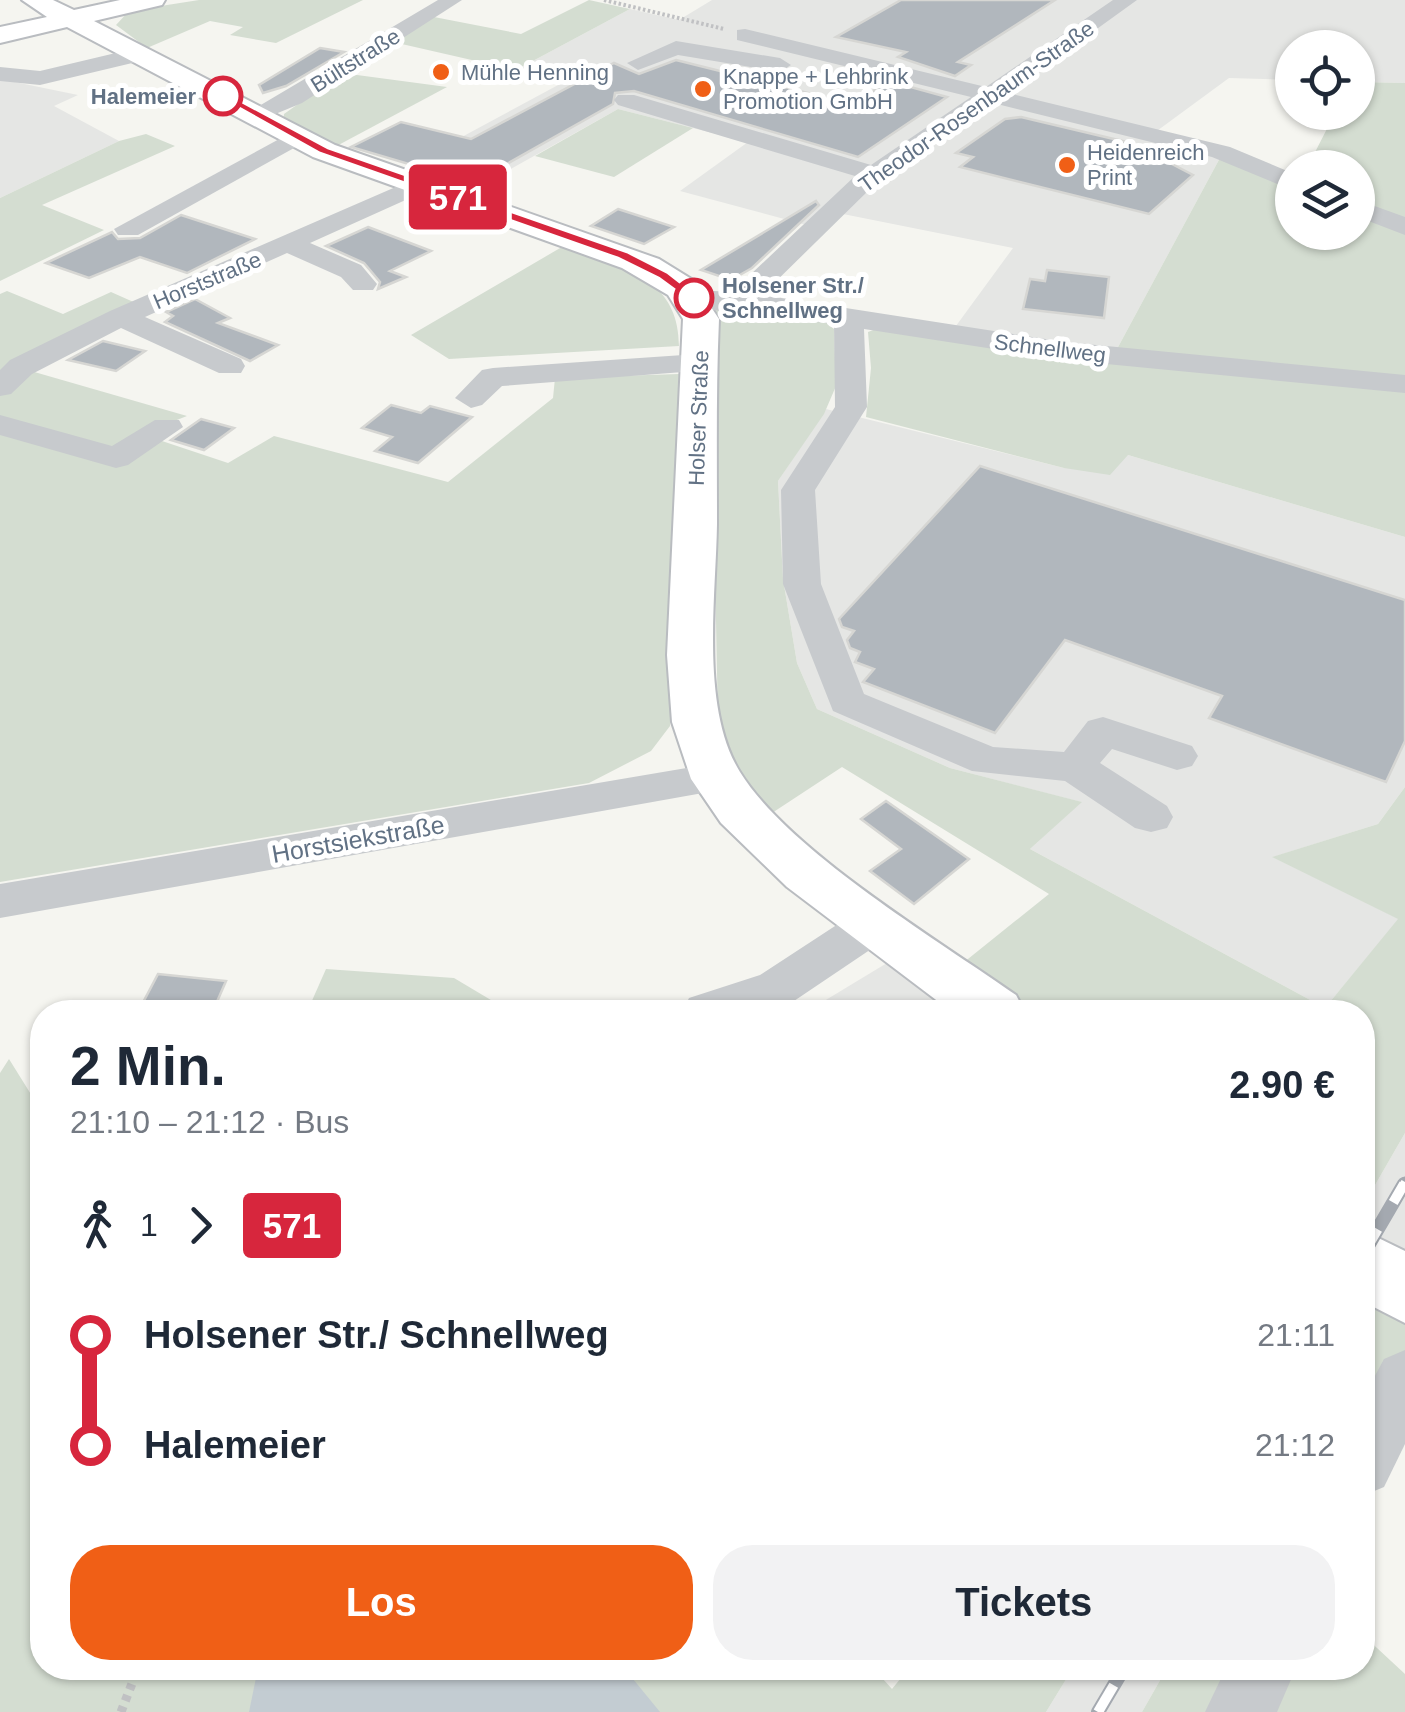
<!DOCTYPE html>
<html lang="de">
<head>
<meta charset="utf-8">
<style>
	body { margin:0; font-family:Arial,sans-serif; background:#f2f2f3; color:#1f2937; height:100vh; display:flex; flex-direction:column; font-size:38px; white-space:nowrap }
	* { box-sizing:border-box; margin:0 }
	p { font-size:32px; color:#747a83 }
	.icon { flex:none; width:55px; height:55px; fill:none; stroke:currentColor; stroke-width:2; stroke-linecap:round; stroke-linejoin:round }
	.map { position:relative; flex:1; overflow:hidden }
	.sheet { position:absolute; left:30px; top:1000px; width:1345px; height:680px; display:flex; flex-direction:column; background:#fff; border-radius:40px; box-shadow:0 2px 8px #0004 }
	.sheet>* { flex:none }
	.badge { padding:0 20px; border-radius:8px; font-size:35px; line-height:65px }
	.tools { position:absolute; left:1275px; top:30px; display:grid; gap:20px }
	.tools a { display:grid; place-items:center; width:100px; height:100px; border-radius:50%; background:#fff; box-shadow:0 2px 8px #0004; font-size:50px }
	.map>.badge { position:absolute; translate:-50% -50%; box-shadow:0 0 0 5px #fff }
	.legs { display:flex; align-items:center; gap:15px; height:110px; padding:0 40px; font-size:32px }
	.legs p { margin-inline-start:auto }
	.summary { display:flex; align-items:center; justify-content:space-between; height:170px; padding:0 40px }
	h1 { font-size:55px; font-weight:600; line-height:75px }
	.action { display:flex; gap:20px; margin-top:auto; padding:20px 40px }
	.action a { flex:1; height:115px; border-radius:40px; background:#f05f16; color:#fff; font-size:40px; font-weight:600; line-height:115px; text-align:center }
	.action a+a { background:#f2f2f3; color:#1f2937 }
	ul { padding:0 40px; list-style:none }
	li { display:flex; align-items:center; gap:35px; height:110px; font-size:38px }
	li i { display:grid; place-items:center; width:15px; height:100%; margin:0 12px; background:currentColor }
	li i::after { content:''; width:25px; height:25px; margin:-12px; border:8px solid; border-radius:50%; background:#fff }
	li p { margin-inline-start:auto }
	li:first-child i { background:linear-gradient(#0000 50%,currentColor 0) }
	li:last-child i { background:linear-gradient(currentColor 50%,#0000 0) }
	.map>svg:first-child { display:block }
	.built { fill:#e5e6e4 }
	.green { fill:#d4ddd1 }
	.water { fill:#c3ccd2 }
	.building { fill:#b1b7bd; stroke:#d6d6d3; stroke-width:2.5 }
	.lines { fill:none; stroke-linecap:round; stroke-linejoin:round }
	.major-casing { stroke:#b9bcc0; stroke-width:4 }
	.path-far1 { stroke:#c0c1c3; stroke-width:4; stroke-dasharray:2.5 2.5; stroke-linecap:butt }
	.path { stroke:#c0c1c3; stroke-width:9; stroke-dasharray:6 6; stroke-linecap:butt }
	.minor { fill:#c7cacd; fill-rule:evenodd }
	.major { fill:#fff; fill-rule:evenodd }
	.rail-far1-casing { stroke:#a4a9b0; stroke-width:11 }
	.rail-casing { stroke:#a4a9b0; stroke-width:14 }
	.rail-far1 { stroke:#fff; stroke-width:8; stroke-dasharray:24; stroke-linecap:butt }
	.rail { stroke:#fff; stroke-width:10; stroke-dasharray:31; stroke-linecap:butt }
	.line-1 { fill:#d7263d; stroke:#fff; stroke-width:2.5 }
	.poi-dot { fill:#f05f16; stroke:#fff; stroke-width:4 }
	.stop-1-dot { fill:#fff; stroke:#d7263d; stroke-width:5 }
	.labels { text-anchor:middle; stroke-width:10; stroke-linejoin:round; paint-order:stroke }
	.far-street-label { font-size:22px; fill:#617184; stroke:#fff }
	.far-poi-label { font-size:22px; fill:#617184; stroke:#fff; text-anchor:start }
	.far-stop-label { font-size:22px; font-weight:bold; fill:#617184; stroke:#fff; text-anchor:end }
	.street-label { font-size:25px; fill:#617184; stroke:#fff }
</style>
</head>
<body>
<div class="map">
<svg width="1405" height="1712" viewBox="0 0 1405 1712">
	<rect width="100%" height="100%" fill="#f5f5f0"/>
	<g class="built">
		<path d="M712 0H1405V83L1358 82V48H1292V80L1229 78 1150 136 1221 156 1117 349 953 330 1013 248 828 211 810 226 680 191 748 142 618 109 464 195 395 173 560 84 516 70 630 9 679 20Z"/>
		<path d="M0 79 78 95 54 106 119 141 0 198Z"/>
		<path d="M826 409 1064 468 1128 455 1405 537V787L1378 824 1273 857 1399 919 1325 1008 1030 849 1081 802 950 768 817 709 797 663 783 579 778 481Z"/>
		<path d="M887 963 959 1012H806Z"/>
		<path d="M1405 1133V1250L1397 1264 1363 1242V1206Z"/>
		<path d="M1073 1668H1167L1142 1712H1046Z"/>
	</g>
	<g class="green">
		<path d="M199 0H363L276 43 230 35 243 27 210 21 147 48 116 25 129 11Z"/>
		<path d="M589 0 630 9 516 70 393 42 434 17 521 34Z"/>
		<path d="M342 73 447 87 331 149 283 122 284 114Z"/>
		<path d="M1358 82 1405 83V224L1358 205V168H1307L1335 113 1358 112Z"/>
		<path d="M618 109 693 128 614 177 535 156Z"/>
		<path d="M146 134 175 146 42 205 104 230 0 281V198L119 141Z"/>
		<path d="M1221 156 1292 185V232H1358V211L1405 230V378L1117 349Z"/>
		<path d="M567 244C621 267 679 277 679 346L449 359 411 335Z"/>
		<path d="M7 291 63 314 111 292 138 304 0 374V294Z"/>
		<path d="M722 307 822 319 834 329 836 386 824 414 778 481 783 579 797 663 817 709 950 768 1082 802 1030 849 1325 1008 1398 919 1272 857 1378 824 1405 787V1133L1363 1206 1362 1012H1031L963 963 1049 894 842 767 772 813 731 766 718 724 710 311Z"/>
		<path d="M876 329 1405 390V537L1128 455 1110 475 1064 468 866 417 871 368 868 332Z"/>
		<path d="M24 369 187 416 141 434 228 463 274 436 448 482 553 398 555 378 679 374 670 726 651 751 589 783 0 882V393Z"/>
		<path d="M326 969 454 978 506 1009 505 1012H307Z"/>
		<path d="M9 1059 42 1112V1668H873L892 1689 909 1668H1073L1046 1712H0V1073Z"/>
		<path d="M1371 1299 1405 1324V1367L1363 1451V1314Z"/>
		<path d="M1363 1635 1405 1674V1712H1142L1167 1668H1362Z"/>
	</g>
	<path class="water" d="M258 1668H624L660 1712H249Z"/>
	<g class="building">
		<path d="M901 0H1055L958 62 971 65 955 76 898 57 906 52 836 37Z"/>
		<path d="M320 48 344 52 286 86 263 93 259 85Z"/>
		<path d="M676 60 852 104 889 81 947 97 858 157 634 91 615 93 613 104 473 183 351 147 401 122 471 139 614 63 639 74Z"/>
		<path d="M1021 117 1139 145 1159 163 1168 162 1193 175 1149 214 960 167 973 157 956 153 1005 119Z"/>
		<path d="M816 201 819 205 752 268 731 280 701 270Z"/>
		<path d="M618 209 674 227 644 244 591 226Z"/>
		<path d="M181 215 255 239 187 273 140 257 89 278 46 263 112 232 118 239 140 238Z"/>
		<path d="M368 227 431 251 390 271 406 277 378 289 380 282 364 263 326 246Z"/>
		<path d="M1047 270 1109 277 1104 318 1023 309 1030 279 1045 281Z"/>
		<path d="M195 299 230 318 218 323 278 345 250 361 165 322 173 316 166 312Z"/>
		<path d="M103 341 145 351 116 371 68 360Z"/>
		<path d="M391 405 421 413 430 406 472 417 418 463 375 451 392 437 362 428Z"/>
		<path d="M201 419 234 428 204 450 171 440Z"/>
		<path d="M980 466 1405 600V741L1386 782 1209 718 1222 696 1065 640 995 733 863 682 874 669 855 662 860 652 850 648 847 640 854 631 842 627 839 619Z"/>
		<path d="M886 801 969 859 914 904 870 871 901 849 861 819Z"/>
		<path d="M158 974 226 981 216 1004H207L206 1012H138Z"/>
	</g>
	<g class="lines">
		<g class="major-casing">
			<g id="major">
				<path d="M22 0H53L74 10 120 0H165L162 5 94 21 335 145 659 259 693 280 719 319C716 387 717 456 717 524 716 596 700 708 740 772 789 851 938 940 1016 995L1025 1012H952L787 887 721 823 691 779 672 722 667 655 683 319 668 295 622 268 313 157 67 27 0 43V27L47 17Z"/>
				<path d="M1362 1230 1405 1251V1323L1362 1301Z"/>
			</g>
		</g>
		<path class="path-far1" d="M604 0 724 29"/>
		<path class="path" d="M121 1712 138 1668"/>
		<g class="minor">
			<path d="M438 0H462L302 103 256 122 244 115Z"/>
			<path d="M1113 0H1137L1008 93 1230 147 1292 173V190L1212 157 993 103 871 188 762 295 1065 342 1405 375V393L1065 360 864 329 867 407 815 490 821 584 864 694 993 747 1064 752 1088 721 1103 717 1192 746 1198 756 1192 766 1177 770 1112 749 1100 763 1167 806 1173 817 1167 828 1151 832 1135 828 1065 781 972 771 833 711 783 584 781 490 835 407 834 324 696 308 681 299 696 290 732 292 855 176 618 105 614 100 618 95H634L871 165 971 97 737 40V30L745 29 986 87Z"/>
			<path d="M676 41 780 58 791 65 780 72 678 55 638 70 627 63Z"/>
			<path d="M141 47 152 54 149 59 40 85 0 81V67L40 71Z"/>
			<path d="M294 131 303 133 306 138 303 143 138 235H118L114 229Z"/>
			<path d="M421 176 434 184 430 189 310 243 361 265 377 284 373 290H353L341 277 287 253 145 317 241 359 245 366 241 373H219L121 328 32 374 11 394 0 396V370L10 360 110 311Z"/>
			<path d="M1358 200 1405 217V235L1358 217Z"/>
			<path d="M698 354 713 363 709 370 502 386 482 405 471 408 455 398 482 370 493 368Z"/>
			<path d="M0 415 112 446 155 420H179L183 427 128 465 116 468 0 435Z"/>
			<path d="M716 763 731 768 737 778 731 788 0 918V884Z"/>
			<path d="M875 905 892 911 898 923 892 935 794 1001 762 1012H682L689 998 760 975 858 911Z"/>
			<path d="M1405 1350V1444L1384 1487 1362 1496V1400L1384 1359Z"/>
			<path d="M1226 1668H1296L1277 1712H1205Z"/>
		</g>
		<use href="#major" class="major"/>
		<g class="rail-far1-casing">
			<path id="rail-far1" d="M1402 1187 1405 1182"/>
		</g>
		<g class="rail-casing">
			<g id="rail">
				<path d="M1362 1256 1404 1184"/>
				<path d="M1098 1712 1124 1668"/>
			</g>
		</g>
		<use href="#rail-far1" class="rail-far1"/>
		<use href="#rail" class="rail"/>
	</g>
	<path class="line-1" d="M227 94 328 148 627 252 668 273 700 298 689 300 659 278 618 258 320 153 218 96Z"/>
	<g class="poi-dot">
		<circle cx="441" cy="72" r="10"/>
		<circle cx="703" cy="89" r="10"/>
		<circle cx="1067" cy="165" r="10"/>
	</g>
	<g class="stop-1-dot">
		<circle cx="223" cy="96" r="18"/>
		<circle cx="694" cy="298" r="18"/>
	</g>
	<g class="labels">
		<g class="far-street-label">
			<text transform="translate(355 60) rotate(-32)" y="8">Bültstraße</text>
			<text transform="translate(976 106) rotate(-35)" y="8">Theodor-Rosenbaum-Straße</text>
			<text transform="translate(207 280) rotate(-23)" y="8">Horststraße</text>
			<text transform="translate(1050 348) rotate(7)" y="8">Schnellweg</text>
			<text transform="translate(698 418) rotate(-88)" y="8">Holser Straße</text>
		</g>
		<g class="far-poi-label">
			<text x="461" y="80">Mühle Henning</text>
			<text x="723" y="84">Knappe + Lehbrink<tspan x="723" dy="25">Promotion GmbH</tspan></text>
			<text x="1087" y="160">Heidenreich<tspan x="1087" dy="25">Print</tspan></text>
		</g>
		<g class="far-stop-label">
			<text x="196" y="104">Halemeier</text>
			<text x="722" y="293" text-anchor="start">Holsener Str./<tspan x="722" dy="25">Schnellweg</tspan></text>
		</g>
		<g class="street-label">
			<text transform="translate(358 839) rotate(-10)" y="9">Horstsiekstraße</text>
		</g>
	</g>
</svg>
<div class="tools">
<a><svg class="icon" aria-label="locate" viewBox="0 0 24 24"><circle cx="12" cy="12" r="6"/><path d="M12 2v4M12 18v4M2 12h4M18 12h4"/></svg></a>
<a><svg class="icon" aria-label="layers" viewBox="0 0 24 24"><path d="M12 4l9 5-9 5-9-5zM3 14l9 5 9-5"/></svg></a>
</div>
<b class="badge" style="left:458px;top:197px;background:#d7263d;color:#fff">571</b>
<section class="sheet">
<div class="summary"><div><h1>2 Min.</h1><p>21:10 – 21:12 · Bus</p></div><b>2.90 €</b></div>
<div class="legs"><svg class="icon" aria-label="walk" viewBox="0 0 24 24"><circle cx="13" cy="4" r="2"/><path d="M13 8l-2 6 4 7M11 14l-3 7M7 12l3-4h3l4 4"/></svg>1<svg class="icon" aria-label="forward" viewBox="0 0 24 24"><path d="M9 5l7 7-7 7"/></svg><b class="badge" style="background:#d7263d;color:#fff">571</b></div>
<ul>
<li><i style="color:#d7263d"></i><b>Holsener Str./ Schnellweg</b><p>21:11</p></li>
<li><i style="color:#d7263d"></i><b>Halemeier</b><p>21:12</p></li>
</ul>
<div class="action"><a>Los</a><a>Tickets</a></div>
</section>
</div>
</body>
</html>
